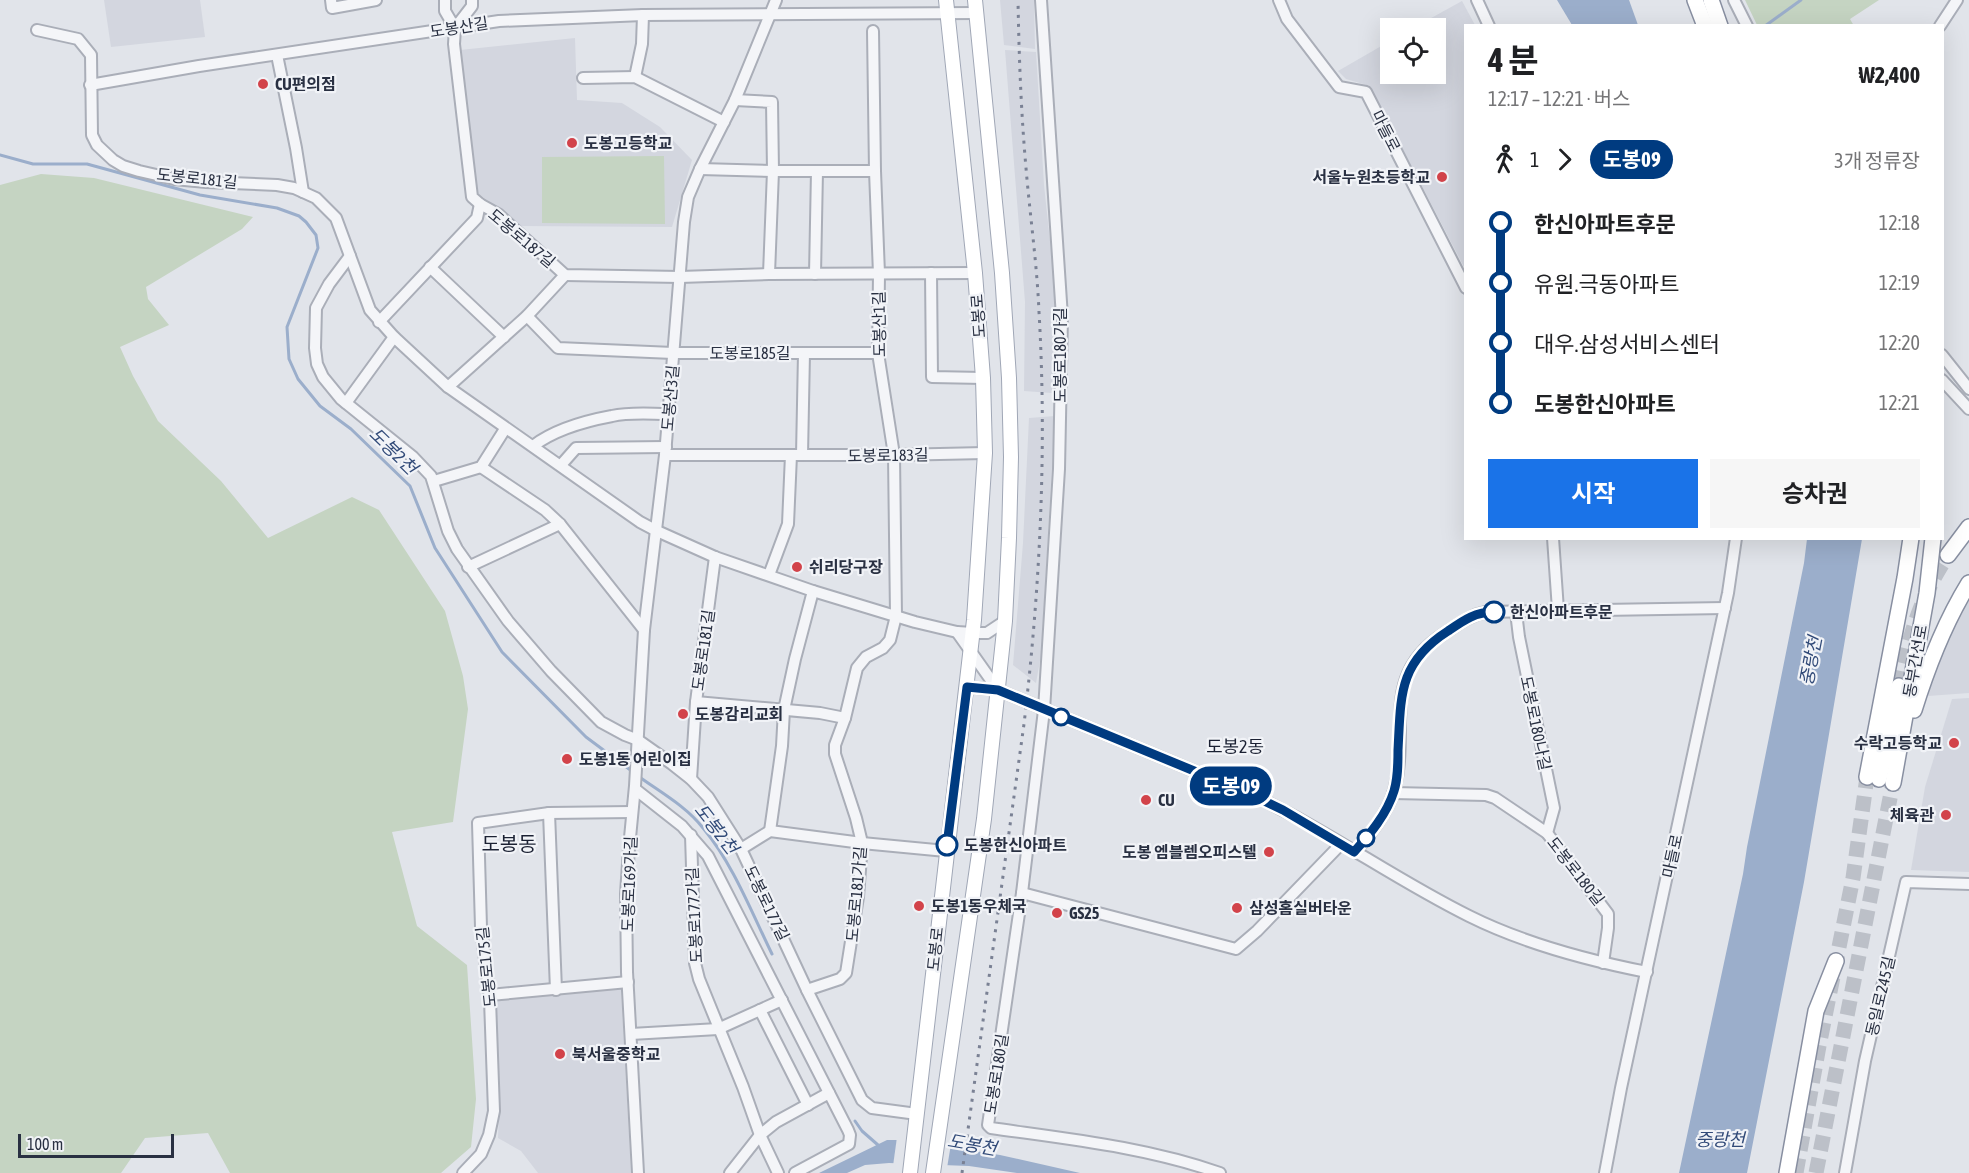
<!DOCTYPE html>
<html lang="ko">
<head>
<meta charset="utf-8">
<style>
	body { margin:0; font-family:"Asap Condensed","Noto Sans KR",sans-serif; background:#f6f6f6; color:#202124; height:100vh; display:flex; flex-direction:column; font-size:22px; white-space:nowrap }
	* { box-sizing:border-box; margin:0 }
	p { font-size:20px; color:#757577 }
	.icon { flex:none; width:33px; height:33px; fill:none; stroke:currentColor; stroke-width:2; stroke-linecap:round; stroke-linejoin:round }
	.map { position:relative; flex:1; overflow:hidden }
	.panel { position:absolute; left:1464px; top:24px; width:480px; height:516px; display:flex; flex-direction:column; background:#fff; border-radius:0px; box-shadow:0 6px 24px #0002 }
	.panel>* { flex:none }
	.badge { padding:0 12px; border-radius:20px; font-size:21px; line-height:39px }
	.fabs { position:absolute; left:1380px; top:18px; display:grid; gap:12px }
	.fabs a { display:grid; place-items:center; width:66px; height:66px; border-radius:0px; background:#fff; box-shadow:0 6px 24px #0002; font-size:30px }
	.scale { position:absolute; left:18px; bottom:15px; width:156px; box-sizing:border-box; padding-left:6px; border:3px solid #293042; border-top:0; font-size:16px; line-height:21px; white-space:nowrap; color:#293042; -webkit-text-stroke:4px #f1f3f7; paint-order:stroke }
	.map>.badge { position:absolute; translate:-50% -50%; box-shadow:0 0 0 3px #fff }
	.legs { display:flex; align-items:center; gap:9px; height:66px; padding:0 24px; font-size:20px }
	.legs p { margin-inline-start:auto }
	.overview { display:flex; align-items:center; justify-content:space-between; height:102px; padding:0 24px }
	h1 { font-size:33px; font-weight:700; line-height:45px }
	.primary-button { display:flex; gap:12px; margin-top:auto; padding:12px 24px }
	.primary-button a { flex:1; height:69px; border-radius:0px; background:#1a73e8; color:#fff; font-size:24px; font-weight:700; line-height:69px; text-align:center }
	.primary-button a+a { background:#f6f6f6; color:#202124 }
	ul { padding:0 24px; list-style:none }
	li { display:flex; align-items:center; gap:21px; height:60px; font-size:22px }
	li i { display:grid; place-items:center; width:9px; height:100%; margin:0 8px; background:currentColor }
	li i::after { content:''; width:15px; height:15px; margin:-8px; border:4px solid; border-radius:50%; background:#fff }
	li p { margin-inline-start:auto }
	li:first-child i { background:linear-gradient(#0000 50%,currentColor 0) }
	li:last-child i { background:linear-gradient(currentColor 50%,#0000 0) }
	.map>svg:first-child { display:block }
	.built { fill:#d3d6df }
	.green { fill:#c5d4c2 }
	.water { fill:#9baecb }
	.pier { fill:#e1e4ea }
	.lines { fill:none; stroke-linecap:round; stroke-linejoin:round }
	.stream { stroke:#9baecb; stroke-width:3 }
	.highway-tunnel { stroke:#bcc0c8; stroke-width:15; stroke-dasharray:15 8; stroke-linecap:butt }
	.minor-casing { stroke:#aaaeb8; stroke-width:14 }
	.major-casing { stroke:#a0a7b6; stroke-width:16 }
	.highway-casing { stroke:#888fa1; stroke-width:18 }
	.minor { stroke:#f4f5f8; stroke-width:10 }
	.major { stroke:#fff; stroke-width:14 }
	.highway { stroke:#fff; stroke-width:15 }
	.rail { stroke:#7a8194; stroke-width:3; stroke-dasharray:3 6; stroke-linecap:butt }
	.line-1-casing { stroke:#fff; stroke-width:14 }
	.line-1 { stroke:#003b80; stroke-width:9 }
	.poi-dot { fill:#d2434a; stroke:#f1f3f7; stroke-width:2 }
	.stop-1-dot { fill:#fff; stroke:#003b80; stroke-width:3 }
	.labels { text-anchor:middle; stroke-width:4.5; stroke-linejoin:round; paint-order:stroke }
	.street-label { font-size:16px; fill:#293042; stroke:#f1f3f7 }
	.poi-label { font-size:16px; font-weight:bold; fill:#293042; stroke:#f1f3f7; text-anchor:start }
	.stop-label { font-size:16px; font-weight:bold; fill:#293042; stroke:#f1f3f7; text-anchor:start }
	.water-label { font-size:18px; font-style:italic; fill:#314a78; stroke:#f1f3f7 }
	.neighbourhood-label { font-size:18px; fill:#1b2133; stroke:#f1f3f7 }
	.quarter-label { font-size:20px; fill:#1b2133; stroke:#f1f3f7 }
</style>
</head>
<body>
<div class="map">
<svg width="1969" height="1173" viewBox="0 0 1969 1173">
	<rect width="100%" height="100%" fill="#e1e4ea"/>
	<g class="built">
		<path d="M104 0H200L205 37 111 47Z"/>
		<path d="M1000 0H1034L1035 49 1004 45Z"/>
		<path d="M1462 1 1475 25 1466 26 1465 269 1370 86 1346 79 1338 71 1390 41V74H1436V28H1413Z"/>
		<path d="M575 38 577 100 622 103 660 127 692 160 672 227 519 226 474 190 460 50Z"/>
		<path d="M1005 50 1036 52 1044 185 1057 307 1052 393 1024 391 1025 302Z"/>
		<path d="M1055 416 1041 655 1036 683 1013 665 1023 543 1029 418Z"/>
		<path d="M1969 601V693L1928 696 1943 644 1965 605Z"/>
		<path d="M1969 698V872L1911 870 1925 787 1952 699Z"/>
		<path d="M621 989 631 1173H538L521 1151 498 1138 499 1109 490 1000Z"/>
	</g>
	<g class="green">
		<path d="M1745 0H1879L1850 19 1854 26 1757 25Z"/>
		<path d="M664 156 665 224 542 223V157Z"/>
		<path d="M41 174 94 178 253 217 242 229 146 287 148 299 169 325 120 347 133 376 158 421 221 481 268 538 352 497 379 510 445 611 463 676 468 709 453 822 392 832 417 926 467 965 476 1099 471 1147 441 1173H230L208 1133 145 1138 121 1173H0V185Z"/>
	</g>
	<g class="water">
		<path d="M1557 0H1629L1638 25H1572Z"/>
		<path d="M1807 539H1862L1804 882 1747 1173H1679L1743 874 1747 847 1804 563Z"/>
		<path d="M887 1140H906L1000 1155 1080 1173H1017L969 1166 889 1163 865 1165 847 1173H819Z"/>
	</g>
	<path class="pier" d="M897 1137 951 1144 947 1168 893 1166Z"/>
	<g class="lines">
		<g class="stream">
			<path d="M1765 26 1801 0"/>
			<path d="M0 155 33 164H87L200 195 277 208 299 216 306 222 316 235 318 248 287 327 289 359 298 379 320 406 351 429 410 486 435 548 502 652 586 737 633 772"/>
			<path d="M638 776C660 792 686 806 703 828 733 864 751 911 772 954"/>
			<path d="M855 1121 862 1131 878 1145"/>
		</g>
		<g class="highway-tunnel">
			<path d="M1899 686C1909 637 1920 597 1948 555"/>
			<path d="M1796 1173 1819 1046 1853 878 1867 777"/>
			<path d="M1816 1173 1893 783"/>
		</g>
		<g class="minor-casing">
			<g id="minor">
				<path d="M331 0 332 8 376 0"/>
				<path d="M445 0V11L455 28"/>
				<path d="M1041 0 1062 317 1059 469 1044 710 1022 893 988 1125 991 1128C1068 1139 1146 1147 1220 1173"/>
				<path d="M1279 0 1287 19 1339 87 1366 92 1466 288"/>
				<path d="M1477 0 1489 26"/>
				<path d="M1734 0 1747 26"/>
				<path d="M1940 26 1957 0"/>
				<path d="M455 28 454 44 472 197 480 204 498 214 565 275 680 277 769 274 975 273"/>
				<path d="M455 28 472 6V0"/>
				<path d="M37 30 78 39 91 55 92 135 97 145 113 160 123 166 139 171 174 179 206 182 277 185 294 188 316 198 336 218 370 310 394 337 448 387 640 522 657 531 715 557 813 591 915 622 957 632 973 633H987L1005 621"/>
				<path d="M277 55 296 148 303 192"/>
				<path d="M635 77 642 44 643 15"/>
				<path d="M583 78 635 77 724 122"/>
				<path d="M90 85 199 66 499 21 643 15 977 13"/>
				<path d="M735 100 772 102 773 171 769 274"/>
				<path d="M700 169 773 171H875"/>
				<path d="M350 256 329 284 316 308 315 348 317 364 323 377 341 399 413 457 431 476 448 531 457 549 508 621 551 671 601 722 625 735 638 740 672 764 691 779 708 797 741 849 807 990 862 1100 872 1108 917 1114"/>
				<path d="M430 267 504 337"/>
				<path d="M931 273 932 377 983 378"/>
				<path d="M815 274 817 171"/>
				<path d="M527 316 558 348 673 353H878"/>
				<path d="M379 322 477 218 480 204"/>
				<path d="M1942 355 1969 389"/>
				<path d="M1942 380 1969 409"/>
				<path d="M448 387 527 316 565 275"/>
				<path d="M346 403 394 337"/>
				<path d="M533 446C554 430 585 421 612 416 630 412 650 414 668 414"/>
				<path d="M665 455H894L985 453"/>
				<path d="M802 455 804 353"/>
				<path d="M561 465 576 448 666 447"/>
				<path d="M481 467 545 510 560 524 644 630"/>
				<path d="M434 481 481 467 505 429"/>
				<path d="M1553 538 1558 610"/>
				<path d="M468 567 560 524"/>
				<path d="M769 575 788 524 791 455"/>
				<path d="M1516 612 1519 637 1554 808 1547 833"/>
				<path d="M957 632 998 690"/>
				<path d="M967 687 998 690 1250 794C1326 829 1394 879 1469 916 1525 944 1586 960 1647 972"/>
				<path d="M696 702 820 713 845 718"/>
				<path d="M691 779 696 702 715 557"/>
				<path d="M635 789 682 826 708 856 848 1130 850 1135 849 1144 795 1173"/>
				<path d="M1393 793 1486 795 1495 798 1547 833 1608 914V928L1603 963"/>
				<path d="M549 813 556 990"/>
				<path d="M770 831 782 746 784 710 795 659 813 591"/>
				<path d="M691 835 695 963 699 979 743 1087 760 1135 778 1173"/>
				<path d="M741 849 770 831 862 843 946 851"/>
				<path d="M1355 852C1370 834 1387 814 1394 791 1411 729 1378 676 1445 633 1459 624 1470 615 1486 612L1725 608"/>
				<path d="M1022 893 1236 949 1257 931 1341 844"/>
				<path d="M807 990 840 979 846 973 858 897 862 843 856 818 835 754V745L845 718 857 668 866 657 883 648 890 640 896 616 894 455 878 353 879 274 875 171 873 31"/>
				<path d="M490 995 628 982"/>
				<path d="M760 1010 808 1105"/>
				<path d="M631 1034 718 1029 782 1000"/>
				<path d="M463 1173 481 1154 489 1135 494 1111 490 1000 481 927 478 823 549 813 632 812"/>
				<path d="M638 1173 627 972 626 894 629 848 635 786 644 630 665 455 684 222 688 197 700 169 735 100 776 0"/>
				<path d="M730 1173 760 1135 776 1122 829 1093"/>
				<path d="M1605 1173 1621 1088 1728 593 1736 538"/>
				<path d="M1845 1173 1865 1061 1906 882 1969 884"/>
			</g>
		</g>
		<g class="major-casing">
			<g id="major">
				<path d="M910 1173 974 620 985 453 983 378 975 273 946 0"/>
				<path d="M933 1173 984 819 1005 621 1009 538 1011 457 1009 378 1002 273 975 0"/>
			</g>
		</g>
		<g class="highway-casing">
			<g id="highway">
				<path d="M1695 0 1705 26"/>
				<path d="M1711 0 1720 26"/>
				<path d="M1948 555 1969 527"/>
				<path d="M1914 710C1928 665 1945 622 1969 583"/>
				<path d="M1867 777 1905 578 1911 538"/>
				<path d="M1879 779 1899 686"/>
				<path d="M1893 783 1927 593 1933 538"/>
				<path d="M1787 1173 1816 1011 1836 961"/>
			</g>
		</g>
		<use href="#minor" class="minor"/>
		<use href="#major" class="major"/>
		<use href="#highway" class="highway"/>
		<path class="rail" d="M962 1173 1024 724C1040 588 1047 449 1039 312 1037 264 1030 216 1026 168 1021 112 1019 56 1018 0"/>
	</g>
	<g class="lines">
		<g class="line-1-casing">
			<path id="line-1" d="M947 845 967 687 998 690 1250 794 1283 810 1354 852C1370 834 1387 814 1394 791 1398 778 1398 764 1398 750 1401 696 1398 663 1448 631 1464 620 1475 612 1494 612"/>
		</g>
		<use href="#line-1" class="line-1"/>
	</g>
	<g class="poi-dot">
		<circle cx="263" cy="84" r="6"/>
		<circle cx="572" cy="143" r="6"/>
		<circle cx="1442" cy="177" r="6"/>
		<circle cx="797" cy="567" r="6"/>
		<circle cx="683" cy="714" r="6"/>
		<circle cx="1954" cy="743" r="6"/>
		<circle cx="567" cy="759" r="6"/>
		<circle cx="1146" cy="800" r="6"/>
		<circle cx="1946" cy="815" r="6"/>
		<circle cx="1269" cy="852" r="6"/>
		<circle cx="919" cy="906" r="6"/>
		<circle cx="1237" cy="908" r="6"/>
		<circle cx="1057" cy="913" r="6"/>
		<circle cx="560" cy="1054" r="6"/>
	</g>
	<g class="stop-1-dot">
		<circle cx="1494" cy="612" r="10"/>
		<circle cx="1061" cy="717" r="8"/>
		<circle cx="1366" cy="838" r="8"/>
		<circle cx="947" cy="845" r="10"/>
	</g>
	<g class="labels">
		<g class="street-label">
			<text transform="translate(459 27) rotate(-9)" y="6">도봉산길</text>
			<text transform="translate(1386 131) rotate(63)" y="6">마들로</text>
			<text transform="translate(197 178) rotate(6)" y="6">도봉로181길</text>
			<text transform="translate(522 238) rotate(40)" y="6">도봉로187길</text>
			<text transform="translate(978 316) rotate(-94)" y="6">도봉로</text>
			<text transform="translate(879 324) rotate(-91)" y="6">도봉산1길</text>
			<text x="750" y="359">도봉로185길</text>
			<text transform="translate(1060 355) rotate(-90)" y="6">도봉로180가길</text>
			<text transform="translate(670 398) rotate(-85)" y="6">도봉산3길</text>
			<text transform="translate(888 455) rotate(-1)" y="6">도봉로183길</text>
			<text transform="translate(703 650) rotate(-82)" y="6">도봉로181길</text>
			<text transform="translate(1915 661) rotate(-80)" y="6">동부간선로</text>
			<text transform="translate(1536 723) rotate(78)" y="6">도봉로180나길</text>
			<text transform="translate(1672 856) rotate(-78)" y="6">마들로</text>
			<text transform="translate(1576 871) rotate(52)" y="6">도봉로180길</text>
			<text transform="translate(629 884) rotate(-88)" y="6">도봉로169가길</text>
			<text transform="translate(856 894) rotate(-85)" y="6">도봉로181가길</text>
			<text transform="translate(767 903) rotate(64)" y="6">도봉로177길</text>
			<text transform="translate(694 915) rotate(-93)" y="6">도봉로177가길</text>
			<text transform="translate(935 949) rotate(-84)" y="6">도봉로</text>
			<text transform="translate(486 967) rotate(-96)" y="6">도봉로175길</text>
			<text transform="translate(1880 996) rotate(-77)" y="6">동일로245길</text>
			<text transform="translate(996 1074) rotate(-81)" y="6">도봉로180길</text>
		</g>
		<g class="poi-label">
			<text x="275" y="90">CU편의점</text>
			<text x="584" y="149">도봉고등학교</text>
			<text x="1430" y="183" text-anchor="end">서울누원초등학교</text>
			<text x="809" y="573">쉬리당구장</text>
			<text x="695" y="720">도봉감리교회</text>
			<text x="1942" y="749" text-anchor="end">수락고등학교</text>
			<text x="579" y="765">도봉1동 어린이집</text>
			<text x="1158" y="806">CU</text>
			<text x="1934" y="821" text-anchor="end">체육관</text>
			<text x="1257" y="858" text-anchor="end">도봉 엠블렘오피스텔</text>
			<text x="931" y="912">도봉1동우체국</text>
			<text x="1249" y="914">삼성홈실버타운</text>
			<text x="1069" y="919">GS25</text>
			<text x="572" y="1060">북서울중학교</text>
		</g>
		<g class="stop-label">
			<text x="1510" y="618">한신아파트후문</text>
			<text x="964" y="851">도봉한신아파트</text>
		</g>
		<g class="water-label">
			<text transform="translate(393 451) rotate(44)" y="6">도봉2천</text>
			<text transform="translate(1811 661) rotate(-79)" y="6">중랑천</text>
			<text transform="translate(716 829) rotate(52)" y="6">도봉2천</text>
			<text x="1720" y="1146">중랑천</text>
			<text transform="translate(972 1145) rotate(10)" y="6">도봉천</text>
		</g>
		<g class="neighbourhood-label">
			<text x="1235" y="753">도봉2동</text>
		</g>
		<g class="quarter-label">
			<text x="509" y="851">도봉동</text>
		</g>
	</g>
</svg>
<div class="fabs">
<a><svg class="icon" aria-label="locate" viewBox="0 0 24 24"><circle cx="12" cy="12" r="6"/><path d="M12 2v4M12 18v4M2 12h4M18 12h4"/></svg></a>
</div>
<div class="scale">100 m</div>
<b class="badge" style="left:1231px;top:786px;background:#003b80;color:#fff">도봉09</b>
<section class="panel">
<div class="overview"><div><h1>4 분</h1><p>12:17 – 12:21 · 버스</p></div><b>₩2,400</b></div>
<div class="legs"><svg class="icon" aria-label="walk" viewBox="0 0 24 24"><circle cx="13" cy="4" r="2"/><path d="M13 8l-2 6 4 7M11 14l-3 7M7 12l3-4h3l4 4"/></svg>1<svg class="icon" aria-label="forward" viewBox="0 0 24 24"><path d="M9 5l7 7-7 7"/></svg><b class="badge" style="background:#003b80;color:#fff">도봉09</b><p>3개 정류장</p></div>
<ul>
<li><i style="color:#003b80"></i><b>한신아파트후문</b><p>12:18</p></li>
<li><i style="color:#003b80"></i><span>유원.극동아파트</span><p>12:19</p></li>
<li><i style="color:#003b80"></i><span>대우.삼성서비스센터</span><p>12:20</p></li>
<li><i style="color:#003b80"></i><b>도봉한신아파트</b><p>12:21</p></li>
</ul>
<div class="primary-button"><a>시작</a><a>승차권</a></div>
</section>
</div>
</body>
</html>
